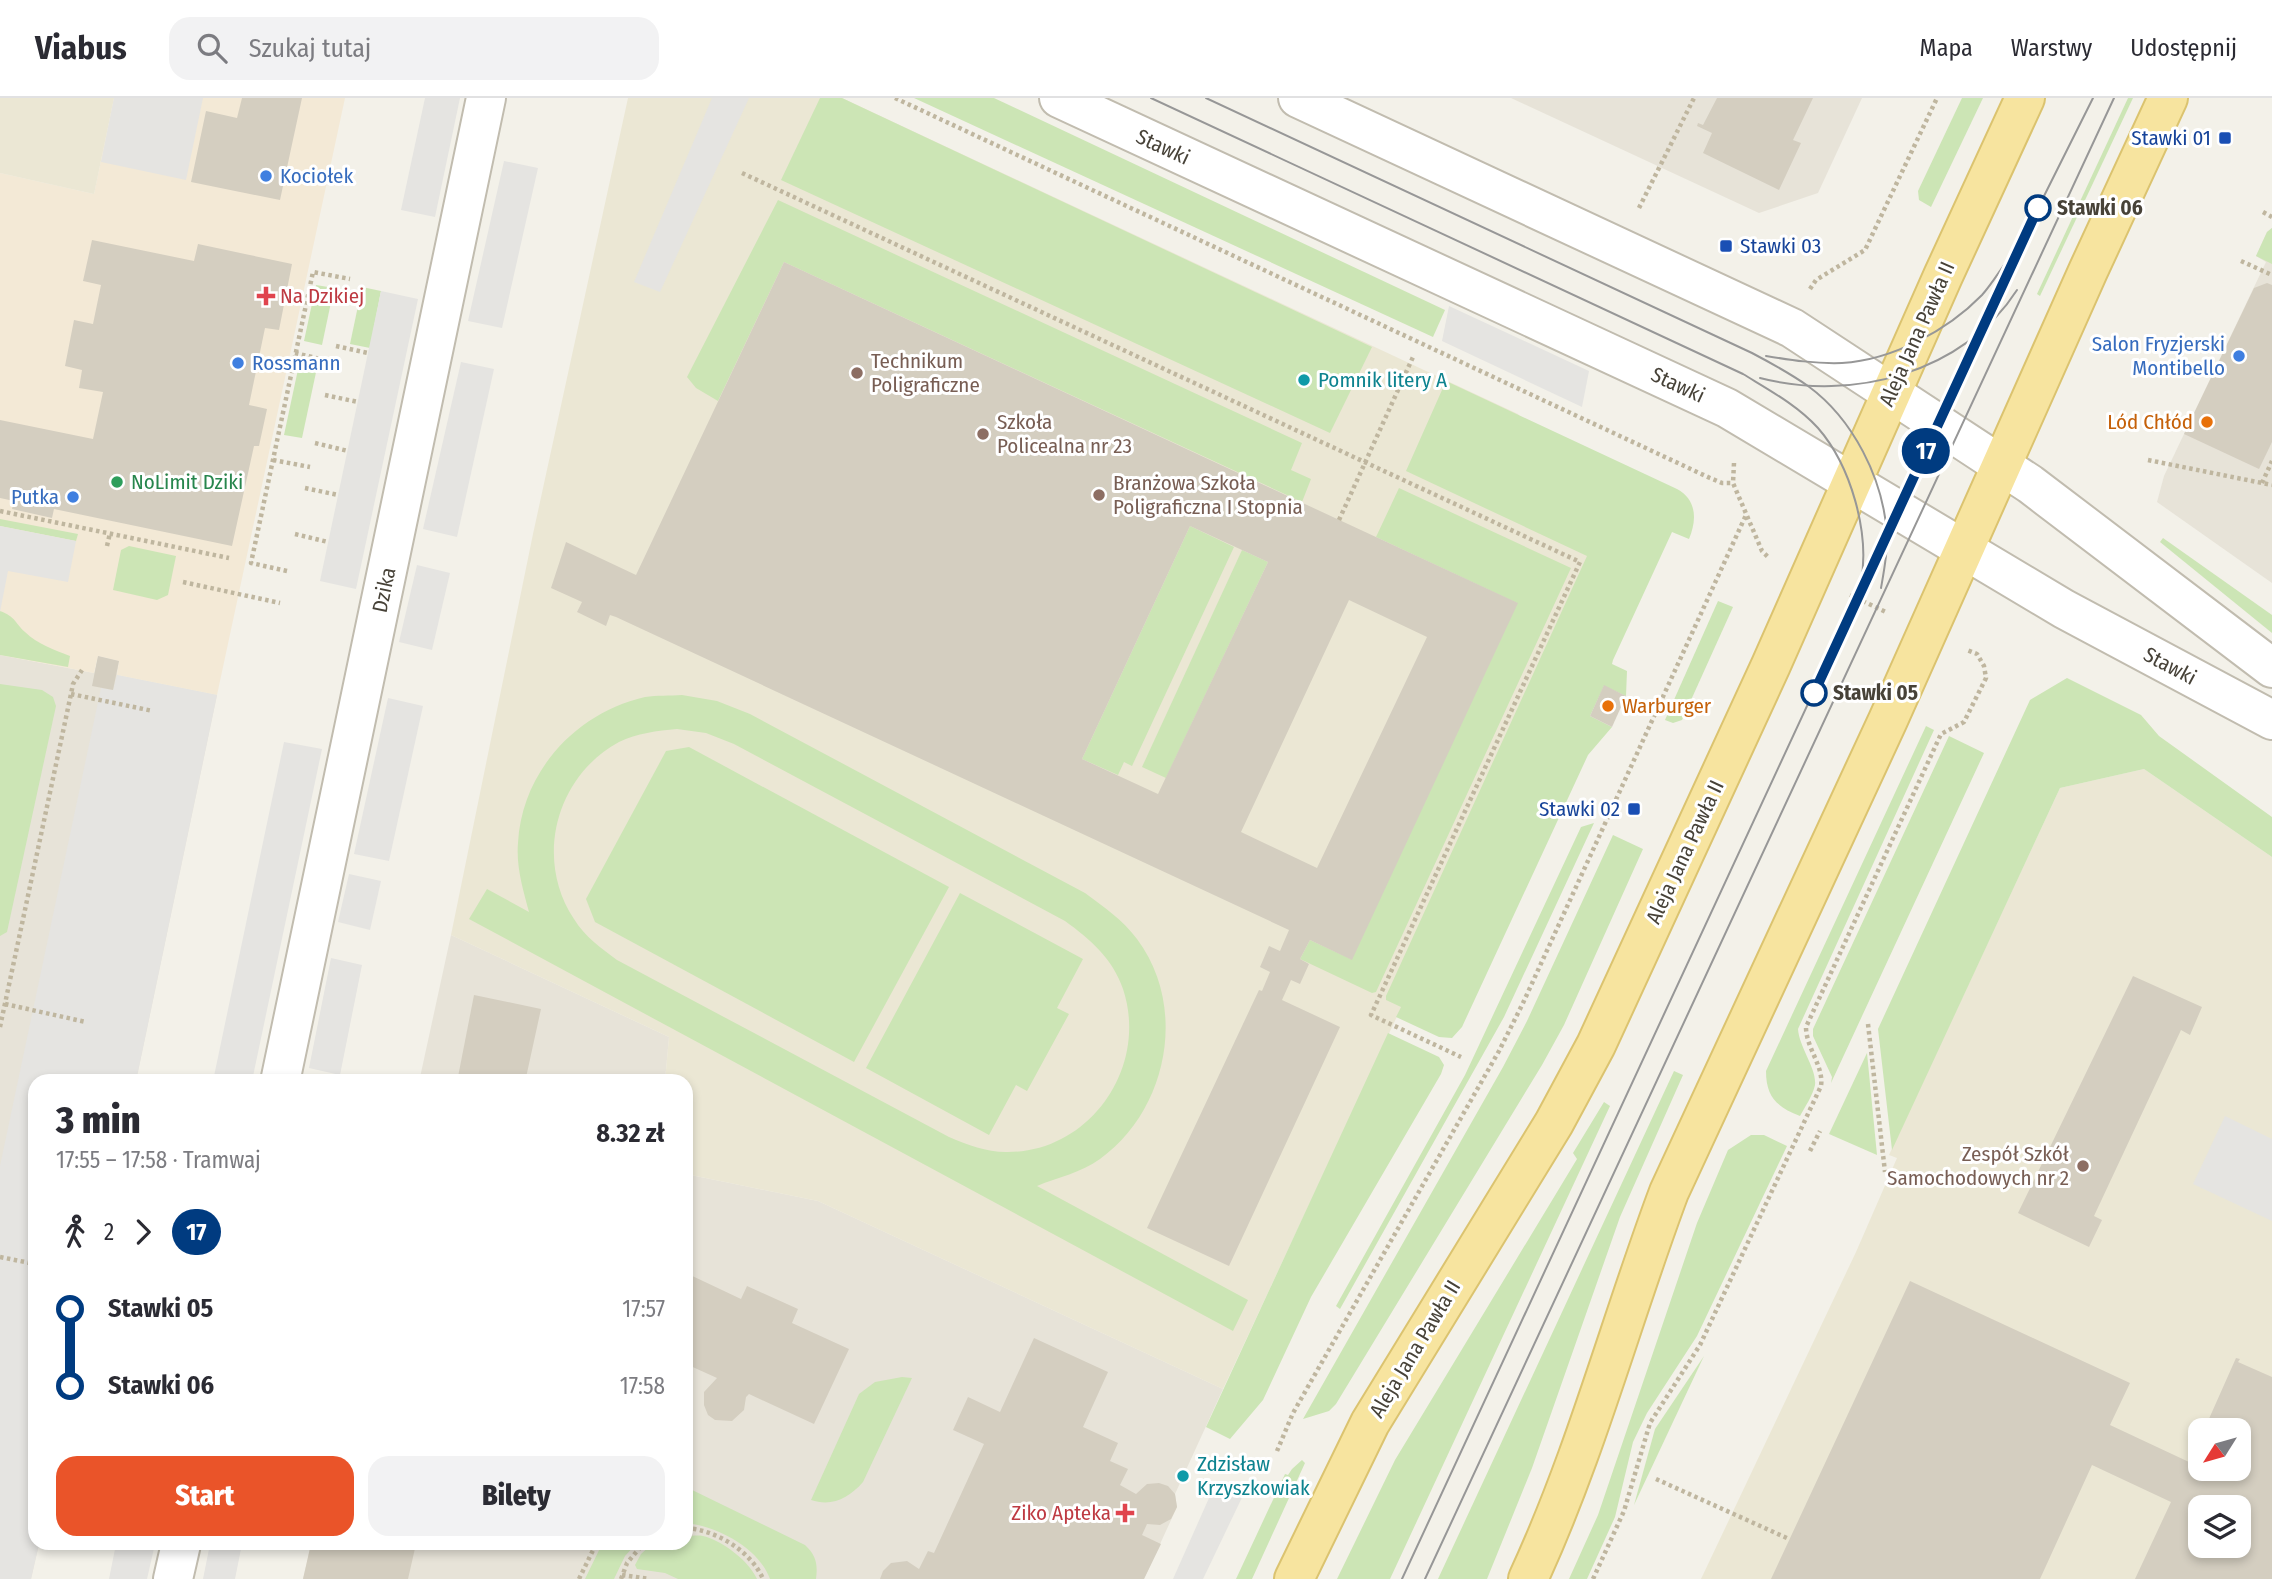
<!DOCTYPE html>
<html lang="pl">
<head>
<meta charset="utf-8">
<style>
	body { margin:0; font-family:"Fira Sans Condensed",sans-serif; background:#f2f2f3; color:#2b2b33; height:100vh; display:flex; flex-direction:column; font-size:26px; white-space:nowrap }
	* { box-sizing:border-box; margin:0 }
	p { font-size:23px; color:#7c7c81 }
	.icon { flex:none; width:38px; height:38px; fill:none; stroke:currentColor; stroke-width:2; stroke-linecap:round; stroke-linejoin:round }
	.map { position:relative; flex:1; overflow:hidden }
	.details { position:absolute; left:28px; top:976px; width:665px; height:476px; display:flex; flex-direction:column; background:#fff; border-radius:21px; box-shadow:0 4px 10px #0003 }
	.details>* { flex:none }
	.badge { padding:0 14px; border-radius:23px; font-size:24px; line-height:46px }
	.needle { width:46px; rotate:233deg }
	.controls { position:absolute; left:2188px; top:1320px; display:grid; gap:14px }
	.controls a { display:grid; place-items:center; width:63px; height:63px; border-radius:14px; background:#fff; box-shadow:0 4px 10px #0003; font-size:35px }
	.map>.badge { position:absolute; translate:-50% -50%; box-shadow:0 0 0 4px #fff }
	.legs { display:flex; align-items:center; gap:10px; height:77px; padding:0 28px; font-size:23px }
	.legs p { margin-inline-start:auto }
	.head { display:flex; align-items:center; justify-content:space-between; height:119px; padding:0 28px }
	h1 { font-size:38px; font-weight:800; line-height:52px }
	.button { display:flex; gap:14px; margin-top:auto; padding:14px 28px }
	.button a { flex:1; height:80px; border-radius:21px; background:#ea5429; color:#fff; font-size:28px; font-weight:800; line-height:80px; text-align:center }
	.button a+a { background:#f2f2f3; color:#2b2b33 }
	ul { padding:0 28px; list-style:none }
	li { display:flex; align-items:center; gap:24px; height:77px; font-size:26px }
	li i { display:grid; place-items:center; width:10px; height:100%; margin:0 9px; background:currentColor }
	li i::after { content:''; width:18px; height:18px; margin:-9px; border:5px solid; border-radius:50%; background:#fff }
	li p { margin-inline-start:auto }
	li:first-child i { background:linear-gradient(#0000 50%,currentColor 0) }
	li:last-child i { background:linear-gradient(currentColor 50%,#0000 0) }
	header { display:flex; align-items:center; gap:42px; box-sizing:border-box; height:98px; padding:0 35px; background:#fff; border-bottom:2px solid #e1e1e2 }
	header strong { font-size:33px }
	nav { display:flex; gap:38px; margin-inline-start:auto; font-size:24px }
	.search { width:490px; height:63px; background:#f2f2f3; display:flex; align-items:center; gap:18px; box-sizing:border-box; padding:0 24px; border-radius:21px; color:#7c7c81; font-size:26px }
	.map>svg:first-child { display:block }
	.residential { fill:#e7e3d8 }
	.commercial { fill:#f3e9d6 }
	.education { fill:#ebe7d4; fill-rule:evenodd }
	.green { fill:#cce5b5; fill-rule:evenodd }
	.parking { fill:#e5e4e1 }
	.building { fill:#d4cec0; fill-rule:evenodd }
	.lines { fill:none; stroke-linecap:round; stroke-linejoin:round }
	.minor-casing { stroke:#c1bcaf; stroke-width:42 }
	.major-casing { stroke:#dbc36f; stroke-width:42 }
	.path { stroke:#bfb69f; stroke-width:4.5; stroke-dasharray:3.5 3.5; stroke-linecap:butt }
	.minor { stroke:#fff; stroke-width:38 }
	.major { stroke:#f7e49f; stroke-width:38 }
	.tram { stroke:#979797; stroke-width:2 }
	.line-1-casing { stroke:#fff; stroke-width:16 }
	.line-1 { stroke:#003b80; stroke-width:10 }
	.transit-dot { fill:#1a4fb4; stroke:#fff; stroke-width:2.5 }
	.shop-dot { fill:#3f7fe0; stroke:#fff; stroke-width:2.5 }
	.stop-1-dot { fill:#fff; stroke:#003b80; stroke-width:3.5 }
	.health-dot { fill:#e0444e; stroke:#fff; stroke-width:2.5 }
	.education-dot { fill:#8d6e63; stroke:#fff; stroke-width:2.5 }
	.culture-dot { fill:#0f9aa8; stroke:#fff; stroke-width:2.5 }
	.food-dot { fill:#e8710a; stroke:#fff; stroke-width:2.5 }
	.leisure-dot { fill:#2e9e5b; stroke:#fff; stroke-width:2.5 }
	.labels { text-anchor:middle; stroke-width:6; stroke-linejoin:round; paint-order:stroke }
	.transit-label { font-size:21px; fill:#164399; stroke:#fff; text-anchor:end }
	.street-label { font-size:21px; fill:#474238; stroke:#fff }
	.shop-label { font-size:21px; fill:#366cbe; stroke:#fff; text-anchor:start }
	.stop-label { font-size:21px; font-weight:bold; fill:#474238; stroke:#fff; text-anchor:start }
	.health-label { font-size:21px; fill:#be3a42; stroke:#fff; text-anchor:start }
	.education-label { font-size:21px; fill:#785e54; stroke:#fff; text-anchor:start }
	.culture-label { font-size:21px; fill:#0d838f; stroke:#fff; text-anchor:start }
	.food-label { font-size:21px; fill:#c56008; stroke:#fff; text-anchor:end }
	.leisure-label { font-size:21px; fill:#27864d; stroke:#fff; text-anchor:start }
</style>
</head>
<body>
<header>
<strong>Viabus</strong>
<div class="search"><svg class="icon" aria-label="search" viewBox="0 0 24 24"><circle cx="10" cy="10" r="6"/><path d="M15 15l6 6"/></svg>Szukaj tutaj</div>
<nav><a>Mapa</a><a>Warstwy</a><a>Udostępnij</a></nav>
</header>
<div class="map">
<svg width="2272" height="1481" viewBox="0 0 2272 1481">
	<rect width="100%" height="100%" fill="#f3f1e9"/>
	<g class="residential">
		<path d="M1511 0H1862L1818 95 1759 115Z"/>
		<path d="M2272 130V485L2157 404 2164 378 2266 164 2256 158 2267 134Z"/>
		<path d="M0 557 94 575 98 558 119 563 117 577 217 597 136 983 35 984V1446H39L31 1481H0Z"/>
		<path d="M451 837 669 939 665 983 419 984Z"/>
		<path d="M686 1076 818 1103 1223 1291 1175 1396 1177 1409 1144 1481H303L311 1446H686Z"/>
	</g>
	<path class="commercial" d="M114 0H345L217 597 117 577 119 563 98 558 94 575 0 557V75L94 96Z"/>
	<g class="education">
		<path d="M0 0H114L94 96 0 75Z"/>
		<path d="M628 0H842L1518 316 1619 443 1223 1291 818 1103 686 1076V984L665 983 669 939 451 837 533 436Z"/>
		<path d="M2144 671 2272 759V1481H1701L1856 1154 1897 1060 1889 1057 2060 690ZM2200 1332H2238V1370H2200ZM2200 1409H2238V1447H2200Z"/>
	</g>
	<g class="green">
		<path d="M820 0H842L1372 249 1330 335 781 82Z"/>
		<path d="M914 0H994L1445 212 1433 239Z"/>
		<path d="M1962 0H1983L1931 109 1919 102 1918 93Z"/>
		<path d="M2128 0H2133L2040 198 2037 196Z"/>
		<path d="M778 102 1302 345 1291 372 1311 381 1302 404 784 164 718 303 696 290 687 279Z"/>
		<path d="M2272 130V166L2256 158 2267 134Z"/>
		<path d="M316 187 334 190 322 247 304 243Z"/>
		<path d="M362 189 381 193 370 250 350 246Z"/>
		<path d="M300 262 318 265 302 340 284 337Z"/>
		<path d="M1446 283 1677 391C1697 402 1697 422 1689 441L1672 434 1613 562 1612 566 1627 573 1626 598 1604 588 1590 618 1612 629 1588 657 1462 929 1452 940 1439 939 1396 919 1401 909 1386 902V898L1587 458 1406 373Z"/>
		<path d="M1399 390 1571 470 1376 894 1372 895 1300 861 1310 842 1351 861 1517 505 1376 439Z"/>
		<path d="M0 421 78 436 76 443 0 428Z"/>
		<path d="M1190 428 1234 449 1132 668 1124 664 1118 677 1082 661Z"/>
		<path d="M2163 440 2272 517V535L2160 444Z"/>
		<path d="M129 448 176 458 168 497 157 502 113 492 121 452Z"/>
		<path d="M1242 452 1268 464 1166 680 1142 669Z"/>
		<path d="M1718 503 1733 509 1682 622 1673 625 1665 622Z"/>
		<path d="M0 513C16 519 14 524 25 534 37 546 55 552 70 558L68 569 0 557Z"/>
		<path d="M2067 580 2141 617 2159 638 2272 719V759L2144 671 2060 690 1892 1052 1878 931 2030 602Z"/>
		<path d="M0 586 42 592 53 599 56 608 7 834 0 838Z"/>
		<path d="M682 597 717 603 750 616 1085 795C1104 809 1123 822 1137 841 1188 909 1168 1012 1100 1061 1081 1075 1058 1079 1037 1088L1248 1202 1233 1233 469 821 487 791 529 814C523 791 516 769 518 745 522 673 576 615 645 599 657 597 670 598 682 597ZM677 631 706 635 734 646 1065 823C1090 841 1113 861 1123 891 1149 969 1090 1055 1006 1054 986 1054 968 1047 949 1039L617 862C601 850 585 839 574 821 534 761 556 678 619 644 637 635 657 633 677 631Z"/>
		<path d="M1926 628 1934 632 1798 931C1799 949 1817 971 1815 987 1813 997 1805 1009 1800 1018 1777 1009 1766 999 1766 973Z"/>
		<path d="M1949 638 1984 655 1831 985 1832 979 1813 938V931Z"/>
		<path d="M689 649 949 789 854 964 595 824 586 801 666 653Z"/>
		<path d="M1594 725 1504 919 1340 1211 1336 1208 1465 977 1581 729Z"/>
		<path d="M1613 737 1643 751 1564 927 1542 967 1336 1306 1329 1313 1303 1321 1503 969 1527 923Z"/>
		<path d="M960 795 1083 861 1057 910 1069 916 1027 993 1016 987 989 1037 866 970Z"/>
		<path d="M1388 935 1439 959 1444 967 1441 976 1311 1199 1263 1302 1230 1341 1206 1329Z"/>
		<path d="M1867 955 1877 1057 1829 1036Z"/>
		<path d="M1674 973 1683 977 1620 1119 1532 1370 1487 1481H1438Z"/>
		<path d="M1604 1004 1610 1008 1390 1481H1337L1395 1362 1577 1061 1573 1055Z"/>
		<path d="M1751 1037H1764L1787 1048 1697 1238 1647 1315 1633 1344 1615 1419 1587 1481H1569L1598 1417 1697 1125 1728 1052Z"/>
		<path d="M1704 1258 1634 1407 1655 1331Z"/>
		<path d="M902 1279 912 1280 863 1384C849 1400 832 1409 811 1402L859 1296 875 1284Z"/>
		<path d="M1302 1362 1305 1365 1252 1481H1236L1285 1376 1288 1377 1292 1371Z"/>
		<path d="M686 1389 805 1447C816 1457 818 1466 816 1481H770C759 1450 717 1428 686 1425Z"/>
		<path d="M686 1438C691 1438 698 1437 703 1438 723 1443 749 1463 757 1481H678L665 1475 637 1471 635 1467 641 1456 652 1446H686Z"/>
		<path d="M602 1446H636L625 1458 614 1481H585Z"/>
	</g>
	<g class="parking">
		<path d="M114 0H203L186 82 101 64Z"/>
		<path d="M425 0H460L435 119 401 112Z"/>
		<path d="M712 0H749L660 194 634 184Z"/>
		<path d="M504 63 538 70 502 230 468 223Z"/>
		<path d="M381 193 418 201 356 491 320 483Z"/>
		<path d="M1449 208 1589 273 1582 309 1442 243Z"/>
		<path d="M461 264 494 271 457 439 423 431Z"/>
		<path d="M0 428 76 443 68 484 8 473 0 514Z"/>
		<path d="M417 467 450 475 432 552 399 544Z"/>
		<path d="M117 577 217 597 136 983 35 984V1446H39L31 1481H0V1068L101 590 113 592Z"/>
		<path d="M388 600 423 608 389 763 354 756Z"/>
		<path d="M284 644 322 651 252 983H213Z"/>
		<path d="M349 776 381 783 370 832 338 824Z"/>
		<path d="M331 860 362 867 340 977 309 970Z"/>
		<path d="M2225 1018 2272 1041V1123L2193 1086Z"/>
		<path d="M1248 1387 1203 1481H1173L1209 1400Z"/>
		<path d="M116 1446H155L147 1481H109Z"/>
		<path d="M210 1446H242L235 1481H203Z"/>
	</g>
	<g class="building">
		<path d="M242 0H302L280 102 191 84 206 13 237 20Z"/>
		<path d="M1717 0H1813L1793 42 1801 45 1779 92 1703 55 1712 35 1697 28 1698 25 1703 27Z"/>
		<path d="M92 142 194 163 198 146 292 166 279 232 265 230 249 307 267 311 259 348H254L232 448 54 411 52 420 12 411 14 403 0 400V322L93 341 103 294 79 290 82 272 65 268 74 222 93 226 101 187 83 183Z"/>
		<path d="M784 164 1518 505 1352 862 1310 842 1300 861 1309 866 1300 886 1291 882 1282 902 1340 929 1229 1168 1147 1130 1259 892 1262 893 1270 874 1260 869 1269 848 1280 853 1289 832 616 519 610 517 606 528 577 514 582 504 551 490 566 444 636 477ZM1190 428 1268 464 1158 696 1082 661ZM1349 502 1427 539 1317 770 1241 734Z"/>
		<path d="M2267 185 2272 187V344L2259 371 2184 336 2254 190Z"/>
		<path d="M98 558 119 563 113 592 92 588Z"/>
		<path d="M1604 587 1626 598 1612 629 1590 618Z"/>
		<path d="M2133 878 2202 909 2190 937 2181 932 2094 1118 2102 1122 2089 1149 2018 1115Z"/>
		<path d="M474 897 541 911 525 984H457Z"/>
		<path d="M686 1175 741 1201 747 1188 798 1211 792 1225 849 1251 814 1326 749 1296 746 1299 744 1312 732 1323 715 1322 708 1317 704 1307V1294L717 1280 686 1266Z"/>
		<path d="M1910 1183 2130 1285 2110 1327 2189 1364 2200 1340V1370H2238V1332H2204L2236 1260 2240 1261 2238 1264 2272 1279V1481H2135L2171 1404 2092 1367 2040 1481H1771ZM2200 1409H2238V1447H2200Z"/>
		<path d="M1034 1240 1108 1274 1083 1329 1118 1345 1110 1363 1128 1371 1120 1387 1136 1396 1147 1386 1159 1385 1168 1388 1175 1396 1177 1409 1171 1421 1160 1427 1147 1426 1142 1437 1161 1446 1144 1481H880L883 1473 891 1465 907 1463 919 1471 928 1453 934 1455 984 1346 953 1332 968 1299 1000 1314Z"/>
		<path d="M311 1446H416L408 1481H303Z"/>
	</g>
	<g class="lines">
		<g class="minor-casing">
			<g id="minor">
				<path d="M1059 0 1727 310 2064 511 2272 622"/>
				<path d="M1298 0 1792 230 2030 386 2272 570"/>
				<path d="M280 984 486 0"/>
				<path d="M173 1481 181 1446"/>
			</g>
		</g>
		<g class="major-casing">
			<g id="major">
				<path d="M1294 1481 1370 1325 1554 1025 1596 947 1771 567 1943 178 2025 0"/>
				<path d="M1528 1481C1586 1356 1621 1222 1669 1094L1888 622 2088 173 2168 0"/>
			</g>
		</g>
		<g class="path">
			<path d="M895 0 1710 380 1722 385H1733"/>
			<path d="M742 75 1580 464 1371 917 1461 959"/>
			<path d="M1639 110 1694 0"/>
			<path d="M2263 114 2272 119"/>
			<path d="M2241 163 2272 177"/>
			<path d="M1810 191 1816 182 1865 152 1937 0"/>
			<path d="M336 248 368 255"/>
			<path d="M295 255 333 264"/>
			<path d="M325 297 358 304"/>
			<path d="M315 345 348 353"/>
			<path d="M273 362 310 369"/>
			<path d="M2148 362 2272 387"/>
			<path d="M1734 365 1733 385 1762 453 1769 460"/>
			<path d="M2262 385 2272 363"/>
			<path d="M305 390 338 397"/>
			<path d="M0 413 229 460"/>
			<path d="M1339 422 1413 259"/>
			<path d="M295 436 328 444"/>
			<path d="M107 448 110 435"/>
			<path d="M287 473 251 465 313 174 350 181"/>
			<path d="M183 484 280 505"/>
			<path d="M1850 497 1886 514"/>
			<path d="M71 596 153 613"/>
			<path d="M5 906 86 924"/>
			<path d="M1868 926 1885 1074"/>
			<path d="M0 929 71 596 73 586 82 572"/>
			<path d="M1810 1053 1820 1033"/>
			<path d="M0 1159 35 1166"/>
			<path d="M1277 1353 1293 1315 1499 953 1523 905 1746 417"/>
			<path d="M1656 1381 1789 1441"/>
			<path d="M686 1430C716 1432 751 1453 763 1481"/>
			<path d="M622 1477 649 1481"/>
			<path d="M579 1481 596 1446"/>
			<path d="M621 1481 627 1465 643 1446"/>
			<path d="M1593 1481 1624 1413 1650 1325 1700 1247 1821 988C1824 968 1806 950 1806 929L1941 636 1964 624 1986 580 1984 568 1977 556 1967 552"/>
		</g>
		<use href="#minor" class="minor"/>
		<use href="#major" class="major"/>
		<g class="tram">
			<path d="M1151 0 1743 276C1769 292 1797 307 1818 330 1851 368 1870 435 1861 484"/>
			<path d="M1206 0 1752 255C1771 265 1791 276 1808 288 1853 321 1883 380 1887 436 1888 453 1884 473 1881 490"/>
			<path d="M1766 258C1791 262 1816 266 1842 265 1892 262 1947 233 1982 197 1990 188 1997 177 2004 167"/>
			<path d="M1760 280C1852 304 1964 275 2017 192"/>
			<path d="M1402 1481 2038 110 2093 0"/>
			<path d="M1425 1481 2114 0"/>
		</g>
	</g>
	<g class="lines">
		<g class="line-1-casing">
			<path id="line-1" d="M1814 595 2038 110"/>
		</g>
		<use href="#line-1" class="line-1"/>
	</g>
	<g class="transit-dot">
		<rect x="2218" y="33" width="14" height="14" rx="3.5"/>
		<rect x="1719" y="141" width="14" height="14" rx="3.5"/>
		<rect x="1627" y="704" width="14" height="14" rx="3.5"/>
	</g>
	<g class="shop-dot">
		<circle cx="266" cy="78" r="7"/>
		<circle cx="2239" cy="258" r="7"/>
		<circle cx="238" cy="265" r="7"/>
		<circle cx="73" cy="399" r="7"/>
	</g>
	<g class="stop-1-dot">
		<circle cx="2038" cy="110" r="12"/>
		<circle cx="1814" cy="595" r="12"/>
	</g>
	<g class="health-dot">
		<path d="M262.5 187.5h7v7h7v7h-7v7h-7v-7h-7v-7h7z"/>
		<path d="M1121.5 1404.5h7v7h7v7h-7v7h-7v-7h-7v-7h7z"/>
	</g>
	<g class="education-dot">
		<circle cx="857" cy="275" r="7"/>
		<circle cx="983" cy="336" r="7"/>
		<circle cx="1099" cy="397" r="7"/>
		<circle cx="2083" cy="1068" r="7"/>
	</g>
	<g class="culture-dot">
		<circle cx="1304" cy="282" r="7"/>
		<circle cx="1183" cy="1378" r="7"/>
	</g>
	<g class="food-dot">
		<circle cx="2207" cy="324" r="7"/>
		<circle cx="1608" cy="608" r="7"/>
	</g>
	<circle class="leisure-dot" cx="117" cy="384" r="7"/>
	<g class="labels">
		<g class="transit-label">
			<text x="2211" y="47">Stawki 01</text>
			<text x="1740" y="155" text-anchor="start">Stawki 03</text>
			<text x="1620" y="718">Stawki 02</text>
		</g>
		<g class="street-label">
			<text transform="translate(1163 49) rotate(25)" y="7">Stawki</text>
			<text transform="translate(1917 236) rotate(-66)" y="7">Aleja Jana Pawła II</text>
			<text transform="translate(1678 287) rotate(25)" y="7">Stawki</text>
			<text transform="translate(384 492) rotate(-78)" y="7">Dzika</text>
			<text transform="translate(2170 568) rotate(28)" y="7">Stawki</text>
			<text transform="translate(1685 754) rotate(-65)" y="7">Aleja Jana Pawła II</text>
			<text transform="translate(1415 1251) rotate(-59)" y="7">Aleja Jana Pawła II</text>
		</g>
		<g class="shop-label">
			<text x="280" y="85">Kociołek</text>
			<text x="2225" y="253" text-anchor="end">Salon Fryzjerski<tspan x="2225" dy="24">Montibello</tspan></text>
			<text x="252" y="272">Rossmann</text>
			<text x="59" y="406" text-anchor="end">Putka</text>
		</g>
		<g class="stop-label">
			<text x="2057" y="117">Stawki 06</text>
			<text x="1833" y="602">Stawki 05</text>
		</g>
		<g class="health-label">
			<text x="280" y="205">Na Dzikiej</text>
			<text x="1111" y="1422" text-anchor="end">Ziko Apteka</text>
		</g>
		<g class="education-label">
			<text x="871" y="270">Technikum<tspan x="871" dy="24">Poligraficzne</tspan></text>
			<text x="997" y="331">Szkoła<tspan x="997" dy="24">Policealna nr 23</tspan></text>
			<text x="1113" y="392">Branżowa Szkoła<tspan x="1113" dy="24">Poligraficzna I Stopnia</tspan></text>
			<text x="2069" y="1063" text-anchor="end">Zespół Szkół<tspan x="2069" dy="24">Samochodowych nr 2</tspan></text>
		</g>
		<g class="culture-label">
			<text x="1318" y="289">Pomnik litery A</text>
			<text x="1197" y="1373">Zdzisław<tspan x="1197" dy="24">Krzyszkowiak</tspan></text>
		</g>
		<g class="food-label">
			<text x="2193" y="331">Lód Chłód</text>
			<text x="1622" y="615" text-anchor="start">Warburger</text>
		</g>
		<g class="leisure-label">
			<text x="131" y="391">NoLimit Dziki</text>
		</g>
	</g>
</svg>
<div class="controls">
<a><svg class="needle" viewBox="-14 -14 28 28"><path d="M0-13l5 13h-10z" fill="#e53935"/><path d="M0 13l5-13h-10z" fill="#7c7c81"/></svg></a>
<a><svg class="icon" aria-label="layers" viewBox="0 0 24 24"><path d="M12 4l9 5-9 5-9-5zM3 14l9 5 9-5"/></svg></a>
</div>
<b class="badge" style="left:1926px;top:353px;background:#003b80;color:#fff">17</b>
<section class="details">
<div class="head"><div><h1>3 min</h1><p>17:55 – 17:58 · Tramwaj</p></div><b>8.32 zł</b></div>
<div class="legs"><svg class="icon" aria-label="walk" viewBox="0 0 24 24"><circle cx="13" cy="4" r="2"/><path d="M13 8l-2 6 4 7M11 14l-3 7M7 12l3-4h3l4 4"/></svg>2<svg class="icon" aria-label="forward" viewBox="0 0 24 24"><path d="M9 5l7 7-7 7"/></svg><b class="badge" style="background:#003b80;color:#fff">17</b></div>
<ul>
<li><i style="color:#003b80"></i><b>Stawki 05</b><p>17:57</p></li>
<li><i style="color:#003b80"></i><b>Stawki 06</b><p>17:58</p></li>
</ul>
<div class="button"><a>Start</a><a>Bilety</a></div>
</section>
</div>
</body>
</html>
